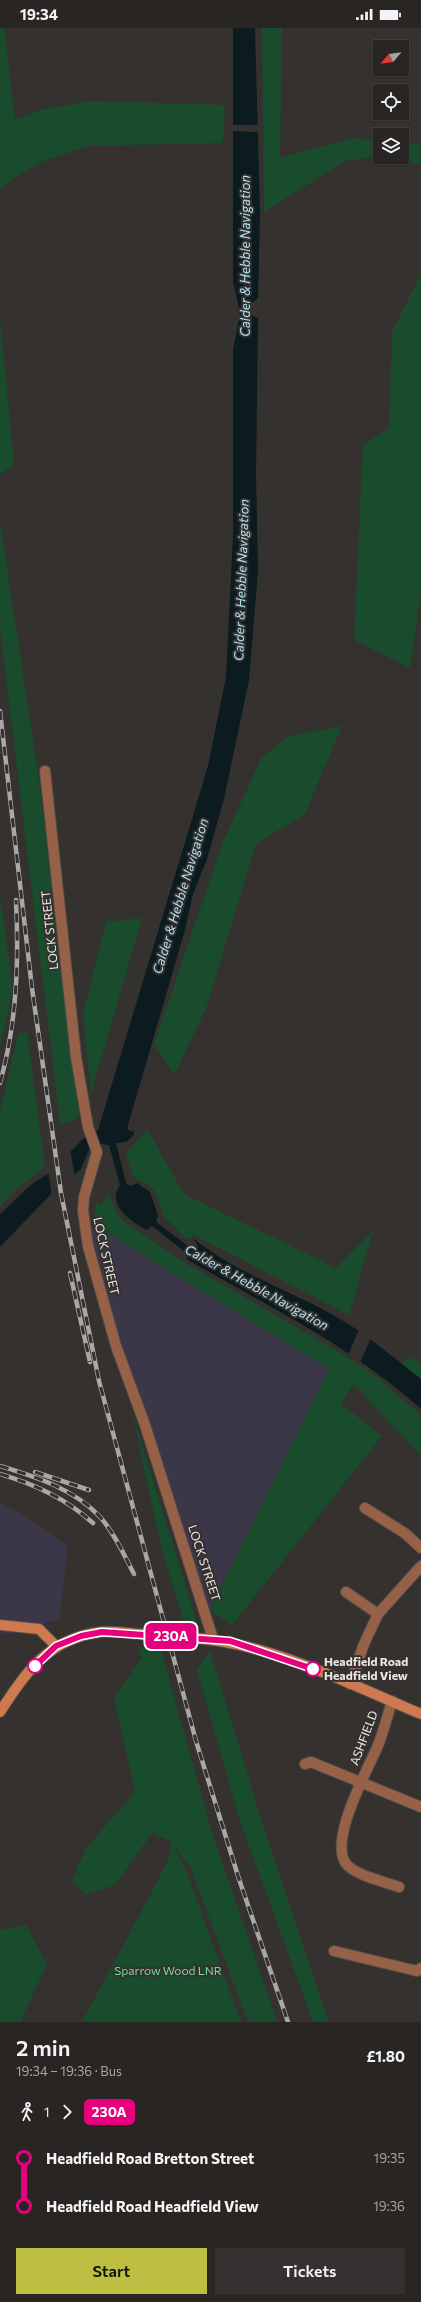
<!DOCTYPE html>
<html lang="en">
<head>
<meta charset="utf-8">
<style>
	body { margin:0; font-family:Commissioner,sans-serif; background:#343130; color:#f1f3f6; height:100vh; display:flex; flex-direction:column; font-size:15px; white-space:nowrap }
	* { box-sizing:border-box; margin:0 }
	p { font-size:13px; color:#a5a5a6 }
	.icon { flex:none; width:22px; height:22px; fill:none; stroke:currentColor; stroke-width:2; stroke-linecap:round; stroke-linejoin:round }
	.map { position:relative; height:1994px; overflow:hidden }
	.panel { display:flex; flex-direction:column; background:#282523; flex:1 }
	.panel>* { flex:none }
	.badge { padding:0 8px; border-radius:6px; font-size:14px; line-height:26px }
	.needle { width:26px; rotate:241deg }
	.fabs { position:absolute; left:373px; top:12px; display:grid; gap:8px }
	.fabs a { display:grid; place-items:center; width:36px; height:36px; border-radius:0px; background:#282523; box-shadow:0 1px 3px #0004,0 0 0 1px #444241; font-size:20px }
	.map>.badge { position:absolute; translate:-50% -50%; box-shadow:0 0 0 2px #fff }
	.legs { display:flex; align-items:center; gap:6px; height:44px; padding:0 16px; font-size:13px }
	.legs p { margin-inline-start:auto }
	.head { display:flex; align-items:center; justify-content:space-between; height:68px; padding:0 16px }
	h1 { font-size:22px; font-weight:600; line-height:30px }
	.cta { display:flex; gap:8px; margin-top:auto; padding:8px 16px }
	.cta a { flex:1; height:46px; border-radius:0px; background:#bebf42; color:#111; font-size:16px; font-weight:600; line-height:46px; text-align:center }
	.cta a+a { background:#343130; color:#f1f3f6 }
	ul { padding:0 16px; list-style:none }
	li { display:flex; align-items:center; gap:14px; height:48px; font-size:15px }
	li i { display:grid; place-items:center; width:6px; height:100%; margin:0 5px; background:currentColor }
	li i::after { content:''; width:10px; height:10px; margin:-5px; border:3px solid; border-radius:50%; background:#282523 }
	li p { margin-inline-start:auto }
	li:first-child i { background:linear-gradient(#0000 50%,currentColor 0) }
	li:last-child i { background:linear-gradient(currentColor 50%,#0000 0) }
	.status { display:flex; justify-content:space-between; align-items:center; height:28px; padding:0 20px; background:#282523; direction:ltr }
	.status svg { height:11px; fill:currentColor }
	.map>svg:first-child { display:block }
	.commercial { fill:#3b3748 }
	.green { fill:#184c2d }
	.water { fill:#0b1b20 }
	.pier { fill:#35312f }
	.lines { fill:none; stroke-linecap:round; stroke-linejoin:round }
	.street-casing { stroke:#524e4c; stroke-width:12 }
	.secondary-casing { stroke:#524e4c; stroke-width:12 }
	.street { stroke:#976148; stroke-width:10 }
	.secondary { stroke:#cf7951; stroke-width:10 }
	.rail-casing { stroke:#aaa8a6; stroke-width:4.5 }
	.rail { stroke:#35312f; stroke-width:3; stroke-dasharray:9; stroke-linecap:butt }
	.secondary-bridge-casing { stroke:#524e4c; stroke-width:12; stroke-linecap:butt }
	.secondary-bridge { stroke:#cf7951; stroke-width:10 }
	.line-1-casing { stroke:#fff; stroke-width:9 }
	.line-1 { stroke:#e6007e; stroke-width:6 }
	.stop-1-dot { fill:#fff; stroke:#e6007e; stroke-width:2 }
	.labels { text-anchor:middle; stroke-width:4; stroke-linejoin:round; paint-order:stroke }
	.street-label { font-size:12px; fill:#ebe9e7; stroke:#35312f }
	.stop-label { font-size:12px; font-weight:bold; fill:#ebe9e7; stroke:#35312f; text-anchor:start }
	.park-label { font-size:12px; fill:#6edf96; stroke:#35312f }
	.water-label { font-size:13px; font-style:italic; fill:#ade2f2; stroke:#35312f }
</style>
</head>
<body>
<div class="status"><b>19:34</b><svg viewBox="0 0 49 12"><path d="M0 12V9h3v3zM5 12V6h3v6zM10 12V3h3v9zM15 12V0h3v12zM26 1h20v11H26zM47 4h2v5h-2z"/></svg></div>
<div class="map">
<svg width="421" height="1994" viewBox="0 0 421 1994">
	<rect width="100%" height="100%" fill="#35312f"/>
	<g class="commercial">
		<path d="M94 1197 329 1341 210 1582 111 1291 91 1207Z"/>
		<path d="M0 1475 18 1484 68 1518 59 1592 0 1607Z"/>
	</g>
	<g class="green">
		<path d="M0 0H4L15 92 40 82 92 73 225 77 223 115 88 118 41 134 8 154 0 162Z"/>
		<path d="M262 0H282L280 130 352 110 380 113V128L345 133 264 184Z"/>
		<path d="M402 115 421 117V136L385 129H402Z"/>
		<path d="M421 246V561L410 640 354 612 363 417 389 400 392 304Z"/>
		<path d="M0 290 14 436 0 447Z"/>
		<path d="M0 494 38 745 79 1090 60 1096 0 599Z"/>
		<path d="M342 698 305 786 256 816 206 981 174 1047 154 1016 224 811 262 729 289 708Z"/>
		<path d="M0 868 13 960 0 1019Z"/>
		<path d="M142 890 91 1066 83 986 106 894Z"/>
		<path d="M27 1004 45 1139 15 1162 0 1178V1084L18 1006Z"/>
		<path d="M147 1101 184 1166 336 1240 373 1203 349 1287 194 1207 187 1212 164 1188 153 1161 133 1148 126 1125Z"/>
		<path d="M109 1165 117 1185 125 1194 177 1230 346 1328 372 1345 421 1387V1427L353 1356 341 1376 382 1408 232 1597 210 1582 329 1341 94 1197 96 1175 100 1178Z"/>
		<path d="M411 1328 421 1337V1351L401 1336Z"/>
		<path d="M132 1384 198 1598H185L161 1518Z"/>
		<path d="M138 1619H160L211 1801 277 1994H248L191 1841 174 1817 187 1845 241 1994H82L157 1854 168 1831 172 1814 152 1805 116 1856 86 1867 72 1852 86 1820 135 1764 114 1670 142 1630Z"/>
		<path d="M210 1623 259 1784 329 1994H313L240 1793 197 1642Z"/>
		<path d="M26 1897 47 1936 20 1994H0V1902Z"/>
	</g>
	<path class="water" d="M233 0H255L260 186 258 270 248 278 251 287 258 290 256 446 258 542 249 652 224 771 207 831 193 866 185 902 128 1097V1102L134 1104V1107L126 1114 116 1115 126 1155 130 1158 137 1155 150 1164 158 1188 156 1194 192 1221 198 1218 193 1210C234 1244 289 1262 335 1288 366 1306 393 1329 421 1351V1381C352 1319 268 1278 188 1232L185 1224 152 1198 146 1202C131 1193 106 1177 120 1157L109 1117 101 1116 90 1119 81 1141 52 1165 0 1219V1186L33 1155 48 1146 83 1111 98 1102 208 738 226 649 233 507V322L240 285 233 253Z"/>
	<g class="pier">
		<path d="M231 97H259V104L231 103Z"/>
		<path d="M70 1121 75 1150 52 1168 48 1143Z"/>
		<path d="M359 1301 371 1310 360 1335 348 1327Z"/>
	</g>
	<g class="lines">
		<g class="street-casing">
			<g id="street">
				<path d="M45 743 76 1029 88 1099 97 1124 84 1169 83 1183 88 1218 116 1318 145 1397 213 1611"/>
				<path d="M365 1480 406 1506 421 1520"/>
				<path d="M346 1564 378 1586"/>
				<path d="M350 1656 364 1616 378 1586 421 1538"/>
				<path d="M392 1673C388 1687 384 1701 379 1715 370 1738 325 1816 348 1838 361 1849 383 1853 399 1859"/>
				<path d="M305 1736 311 1734 421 1779"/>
				<path d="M334 1923 417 1943 421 1940"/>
			</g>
		</g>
		<g class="secondary-casing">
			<g id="secondary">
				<path d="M0 1597 39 1601 56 1618"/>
				<path d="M191 1610C265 1613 352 1657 421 1686"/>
				<path d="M0 1684C26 1644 49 1610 101 1604 113 1603 126 1605 138 1606"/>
			</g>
		</g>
		<use href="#street" class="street"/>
		<use href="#secondary" class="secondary"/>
		<g class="rail-casing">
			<g id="rail">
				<path d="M0 683 32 960 61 1165 99 1353 196 1713 239 1851 288 1994"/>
				<path d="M0 1055C17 994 19 934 16 872"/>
				<path d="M70 1245 90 1334"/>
				<path d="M0 1438C36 1449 75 1461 101 1490 115 1506 124 1527 134 1546"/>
				<path d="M35 1444 89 1462"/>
				<path d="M0 1446C36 1457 65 1470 93 1495"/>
			</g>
		</g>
		<use href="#rail" class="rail"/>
		<g class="secondary-bridge-casing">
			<path id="secondary-bridge" d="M138 1606 191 1610"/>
		</g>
		<use href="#secondary-bridge" class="secondary-bridge"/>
	</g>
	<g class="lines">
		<g class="line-1-casing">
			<path id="line-1" d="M35 1638 56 1618 81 1608 102 1604 230 1613 313 1641"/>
		</g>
		<use href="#line-1" class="line-1"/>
	</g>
	<g class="stop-1-dot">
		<circle cx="35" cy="1638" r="7"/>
		<circle cx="313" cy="1641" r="7"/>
	</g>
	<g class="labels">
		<g class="street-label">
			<text transform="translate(50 902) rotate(-96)" y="4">LOCK STREET</text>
			<text transform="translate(106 1228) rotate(77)" y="4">LOCK STREET</text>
			<text transform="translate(204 1535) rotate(72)" y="4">LOCK STREET</text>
			<text transform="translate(364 1710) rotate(-69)" y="4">ASHFIELD</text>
		</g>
		<g class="stop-label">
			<text x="324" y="1638">Headfield Road<tspan x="324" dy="14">Headfield View</tspan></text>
		</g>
		<g class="park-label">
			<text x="168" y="1947">Sparrow Wood LNR</text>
		</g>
		<g class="water-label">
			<text transform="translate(245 228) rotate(-90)" y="5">Calder &amp; Hebble Navigation</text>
			<text transform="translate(241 552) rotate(-88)" y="5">Calder &amp; Hebble Navigation</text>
			<text transform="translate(180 868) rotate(-73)" y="5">Calder &amp; Hebble Navigation</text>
			<text transform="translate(257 1259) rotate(29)" y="5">Calder &amp; Hebble Navigation</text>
		</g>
	</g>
</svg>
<div class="fabs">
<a><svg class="needle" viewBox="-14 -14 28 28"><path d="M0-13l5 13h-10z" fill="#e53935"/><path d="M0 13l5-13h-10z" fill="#a5a5a6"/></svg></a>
<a><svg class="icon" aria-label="locate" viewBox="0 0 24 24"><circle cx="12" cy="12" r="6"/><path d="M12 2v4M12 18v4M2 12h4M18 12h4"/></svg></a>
<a><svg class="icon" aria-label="layers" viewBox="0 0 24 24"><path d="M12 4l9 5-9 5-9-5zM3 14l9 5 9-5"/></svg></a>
</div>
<b class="badge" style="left:171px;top:1608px;background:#e6007e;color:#fff">230A</b>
</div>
<section class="panel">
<div class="head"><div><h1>2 min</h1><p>19:34 – 19:36 · Bus</p></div><b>£1.80</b></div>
<div class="legs"><svg class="icon" aria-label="walk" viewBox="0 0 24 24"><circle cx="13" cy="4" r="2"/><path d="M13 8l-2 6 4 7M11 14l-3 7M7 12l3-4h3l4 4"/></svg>1<svg class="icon" aria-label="forward" viewBox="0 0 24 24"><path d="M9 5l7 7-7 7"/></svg><b class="badge" style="background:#e6007e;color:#fff">230A</b></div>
<ul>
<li><i style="color:#e6007e"></i><b>Headfield Road Bretton Street</b><p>19:35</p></li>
<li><i style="color:#e6007e"></i><b>Headfield Road Headfield View</b><p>19:36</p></li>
</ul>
<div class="cta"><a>Start</a><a>Tickets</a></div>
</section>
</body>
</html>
